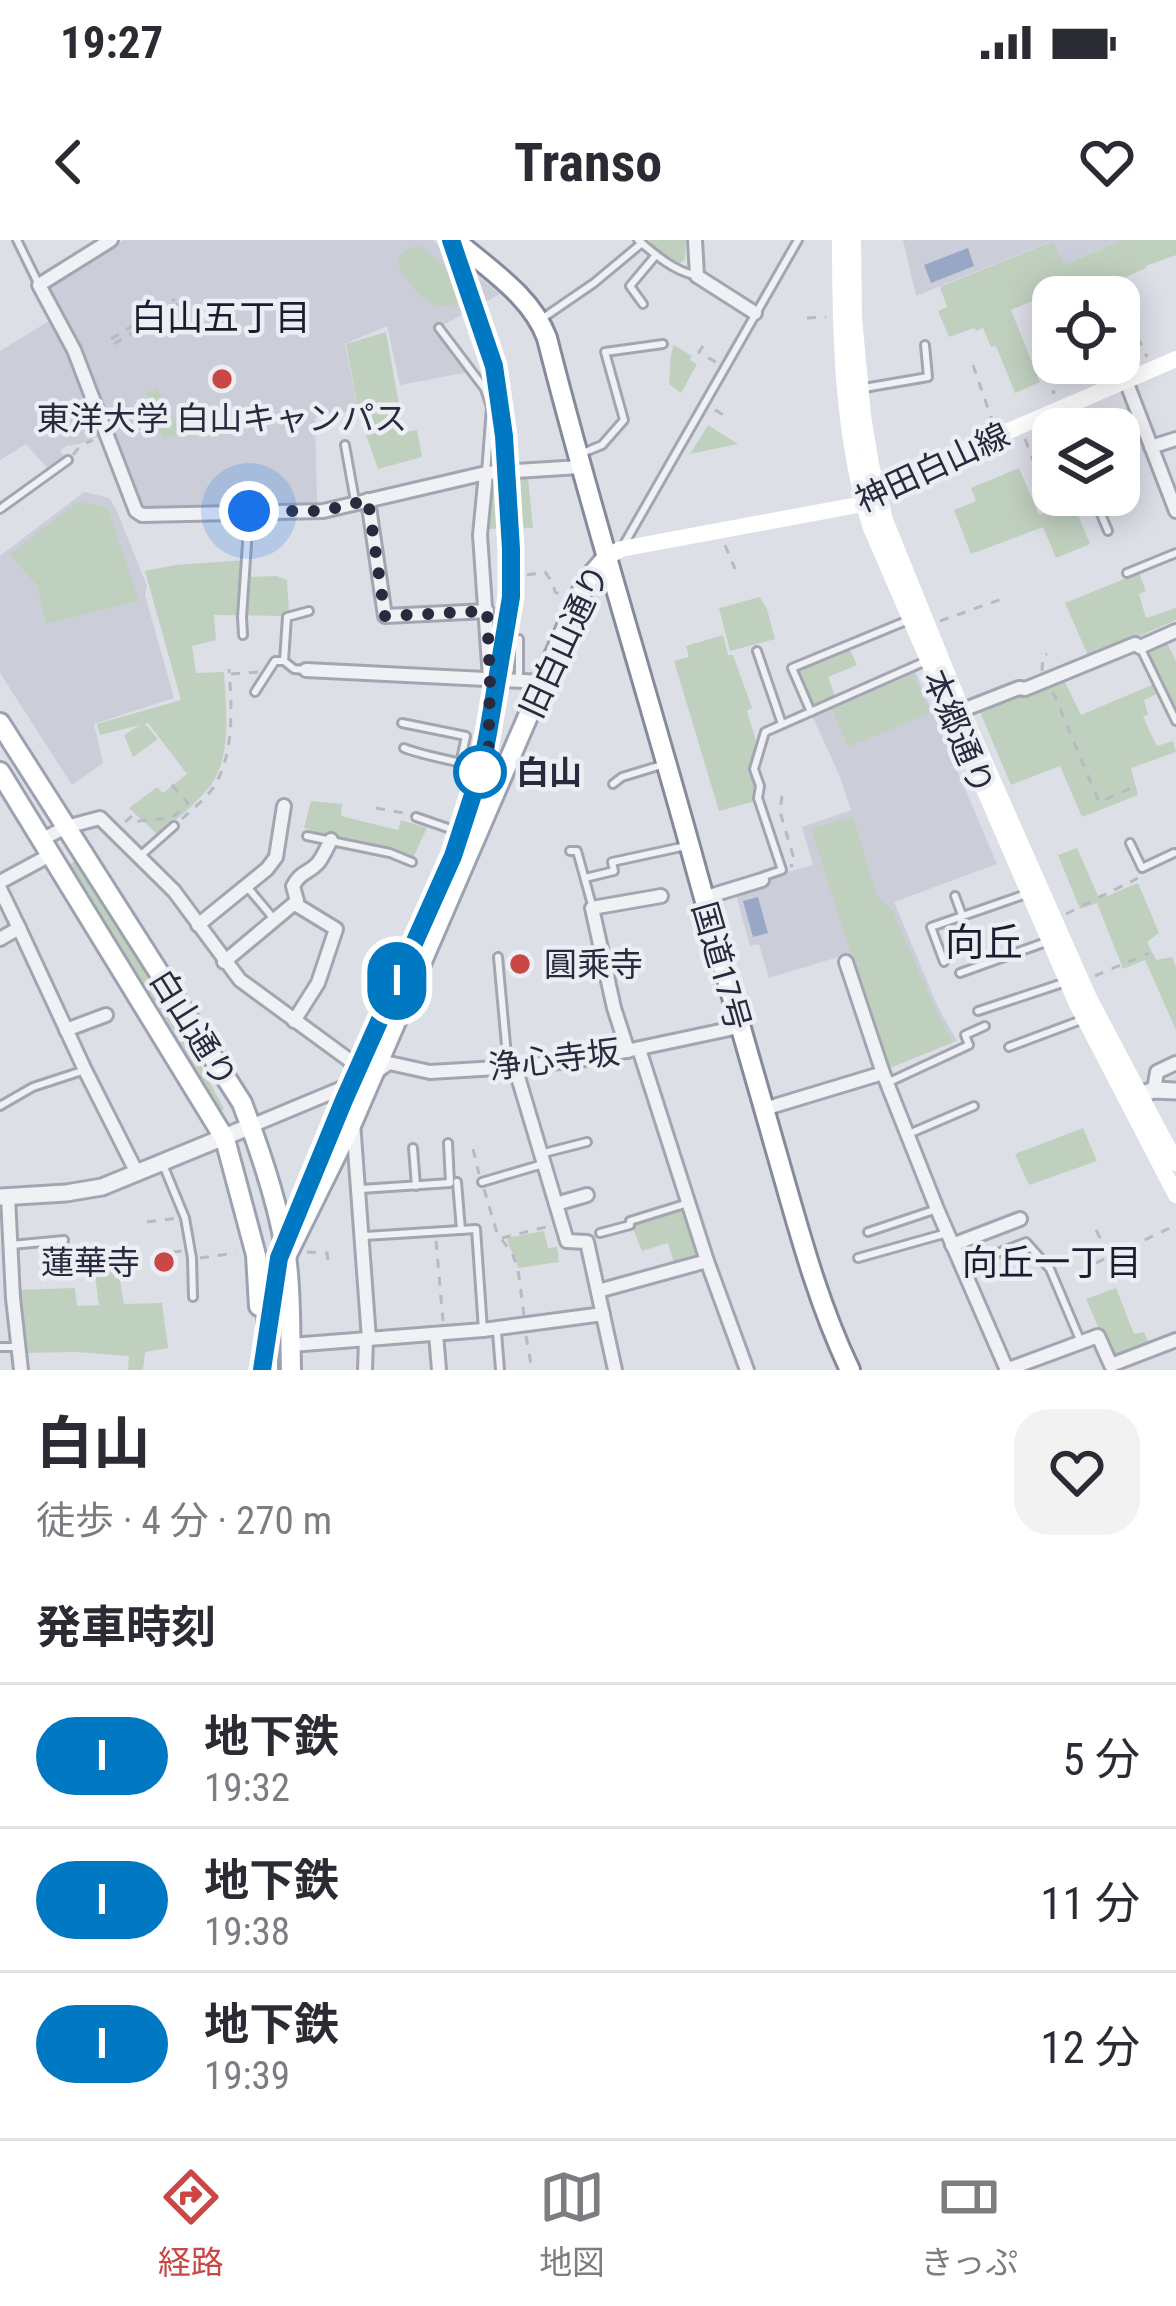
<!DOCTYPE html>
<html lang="ja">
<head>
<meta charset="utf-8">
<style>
	body { margin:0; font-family:"Roboto Condensed","Noto Sans JP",sans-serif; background:#f2f2f3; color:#2b2b33; height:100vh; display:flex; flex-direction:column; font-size:45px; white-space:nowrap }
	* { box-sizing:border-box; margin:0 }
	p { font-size:39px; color:#7c7c81 }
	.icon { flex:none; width:66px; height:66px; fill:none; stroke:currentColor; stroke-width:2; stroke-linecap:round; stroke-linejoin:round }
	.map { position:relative; height:1130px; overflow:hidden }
	.drawer { display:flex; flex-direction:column; background:#fff; flex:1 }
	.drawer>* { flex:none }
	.badge { padding:0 24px; border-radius:39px; font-size:42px; line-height:78px }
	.tools { position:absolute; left:1032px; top:36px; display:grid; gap:24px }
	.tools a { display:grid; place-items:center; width:108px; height:108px; border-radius:24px; background:#fff; box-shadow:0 6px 30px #0003; font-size:60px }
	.you { position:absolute; width:60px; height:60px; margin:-30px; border:9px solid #fff; border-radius:50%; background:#1a73e8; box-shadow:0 0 0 18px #1a73e833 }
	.map>.badge { position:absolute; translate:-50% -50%; box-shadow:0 0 0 6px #fff }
	h2 { padding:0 36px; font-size:45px; line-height:108px }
	.round { display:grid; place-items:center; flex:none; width:126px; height:126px; border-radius:36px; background:#f2f2f3 }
	.head { display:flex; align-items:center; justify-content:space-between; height:204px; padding:0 36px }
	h1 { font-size:57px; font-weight:700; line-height:90px }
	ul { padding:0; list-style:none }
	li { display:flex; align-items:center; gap:36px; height:144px; padding:0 36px; border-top:3px solid #e1e1e2 }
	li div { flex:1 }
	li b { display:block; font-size:45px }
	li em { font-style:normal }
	li .badge { min-width:132px; font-weight:700; text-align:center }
	.status { display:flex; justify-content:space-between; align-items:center; height:84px; padding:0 60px; background:#fff; direction:ltr }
	.status svg { height:33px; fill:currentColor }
	header { display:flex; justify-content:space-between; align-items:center; height:156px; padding:0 36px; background:#fff; font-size:54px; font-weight:700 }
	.tab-bar { display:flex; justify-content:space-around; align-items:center; height:168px; border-top:3px solid #e1e1e2; background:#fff; font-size:33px; color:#7c7c81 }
	.tab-bar a { display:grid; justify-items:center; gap:6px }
	.tab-bar .on { color:#c94845 }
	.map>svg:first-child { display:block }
	.built { fill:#cbced9 }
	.green { fill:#c0d0bf }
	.water { fill:#99a7c6 }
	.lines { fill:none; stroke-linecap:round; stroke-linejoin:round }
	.service-casing { stroke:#a3a5b1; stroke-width:12 }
	.minor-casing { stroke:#a3a5b1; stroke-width:18 }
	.tertiary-casing { stroke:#a3a5b1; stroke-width:21 }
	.primary-casing { stroke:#9da2b2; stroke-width:24 }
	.trunk-casing { stroke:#858a9d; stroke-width:24 }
	.path { stroke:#b8bac1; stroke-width:3; stroke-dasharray:9 9; stroke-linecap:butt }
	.service { stroke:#f0f1f5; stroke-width:6 }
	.minor { stroke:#f0f1f5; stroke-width:12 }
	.tertiary { stroke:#f0f1f5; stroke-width:15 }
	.secondary { stroke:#fff; stroke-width:16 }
	.primary { stroke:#fff; stroke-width:18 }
	.trunk { stroke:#fff; stroke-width:18 }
	.line-casing { stroke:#fff; stroke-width:27 }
	.line { stroke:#0079c2; stroke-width:18 }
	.walk { stroke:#272b3d; stroke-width:12; stroke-dasharray:0 21.6 }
	.poi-dot { fill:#c94845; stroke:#edeef4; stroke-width:4.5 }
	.stop-dot { fill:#fff; stroke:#0079c2; stroke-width:6 }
	.labels { text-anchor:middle; stroke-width:9; stroke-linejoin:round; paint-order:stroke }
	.poi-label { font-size:33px; fill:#272b3d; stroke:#edeef4 }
	.street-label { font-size:33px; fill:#272b3d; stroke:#edeef4 }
	.stop-label { font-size:33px; font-weight:bold; fill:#272b3d; stroke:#edeef4; text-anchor:start }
	.neighbourhood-label { font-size:36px; fill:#1a1d2d; stroke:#edeef4 }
	.quarter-label { font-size:39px; fill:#1a1d2d; stroke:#edeef4 }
</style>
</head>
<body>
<div class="status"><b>19:27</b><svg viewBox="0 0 49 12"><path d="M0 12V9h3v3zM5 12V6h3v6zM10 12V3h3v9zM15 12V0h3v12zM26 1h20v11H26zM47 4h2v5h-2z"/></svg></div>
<header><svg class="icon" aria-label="back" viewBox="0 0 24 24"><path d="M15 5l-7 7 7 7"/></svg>Transo<svg class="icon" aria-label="heart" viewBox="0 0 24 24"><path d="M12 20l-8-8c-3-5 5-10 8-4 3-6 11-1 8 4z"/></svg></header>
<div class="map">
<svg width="1176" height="1130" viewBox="0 0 1176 1130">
	<rect width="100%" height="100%" fill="#dddfe7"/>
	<g class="built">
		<path d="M124 0H433L500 54 436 89 469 132 400 145 387 86 345 104 358 170 315 178 317 262 144 267 80 107 49 51 50 45Z"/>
		<path d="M903 0H1122L1063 25 1052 1 916 56Z"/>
		<path d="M51 80 69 112 102 195 83 203 67 206 60 211 64 216 47 228 26 204 0 220V111Z"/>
		<path d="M84 252 109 258 116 269 147 346 145 355 174 458 94 484 103 523 72 545 0 433V316Z"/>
		<path d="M915 431 997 624 894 662 937 765 957 801 888 829 848 714 769 738 759 704 750 706 736 655 768 646 767 638 813 625 802 587 851 570 840 537 812 475Z"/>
	</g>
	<g class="green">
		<path d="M650 0H686L685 19 680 23 668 18 648 3Z"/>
		<path d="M1122 0H1176V15L1146 26V28L1124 38V40L1103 49 1105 57H1077L1071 45 1011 70 1040 142 1015 153 996 106 991 107 983 88 976 91 974 88 949 97 938 71 947 67 940 47 1053 1 1064 25Z"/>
		<path d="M414 6 421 7 469 46 471 53C446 76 429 67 410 44 401 33 398 31 398 16Z"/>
		<path d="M386 92 404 192 417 190 422 217 378 229 359 174 346 104Z"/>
		<path d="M674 105 692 116 690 120 697 124 681 153 669 144C671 132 669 115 674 105Z"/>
		<path d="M157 148 175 181 197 179 199 187 196 189 199 195 163 197 146 152Z"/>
		<path d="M240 174 241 193 202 197 200 178Z"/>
		<path d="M708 185 738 204 690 214Z"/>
		<path d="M1019 228 1039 275 1073 263 1090 304 1056 318 1043 287 971 314 954 270 976 261 971 248Z"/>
		<path d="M528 238 533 288 488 289 490 239Z"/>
		<path d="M78 262 107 267 139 361 46 384 37 346 10 314Z"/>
		<path d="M246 320 245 337 277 336 287 340 289 372 284 376 214 375 216 400 192 406 196 433 224 432C226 469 233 521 207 550 192 567 174 581 158 595L129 568 157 547 163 553 187 534 148 483 145 484 158 499 133 517 124 495 140 485 100 495 97 484 181 460 145 331 175 325Z"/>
		<path d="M1139 333 1146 351 1139 354 1146 378 1176 368V380L1089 418 1065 363Z"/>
		<path d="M760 357 767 369 775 399 730 411 719 368Z"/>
		<path d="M723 395 728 415H733L752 468 747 471 756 501 750 526 757 547 756 561 719 571 674 421 689 417 686 406Z"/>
		<path d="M1167 403 1176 421V473L1146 411Z"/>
		<path d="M849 408 857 425 828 437 835 456 811 465 796 430Z"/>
		<path d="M914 434 930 473 848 507 832 469Z"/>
		<path d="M1064 440 1081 475 1154 444 1159 453 1144 460 1148 474 1143 477 1157 506 1173 501 1176 512 1131 528 1138 555 1082 577 1060 526 1011 545 980 472Z"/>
		<path d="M311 561 342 564 341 576 398 590 401 580 427 588 412 620 392 610 360 605 304 588Z"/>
		<path d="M853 576 877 656 893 671 935 769 953 802 888 828 811 589Z"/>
		<path d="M1077 608 1098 656 1103 654 1105 657 1138 643 1159 693 1147 702 1156 720 1172 717 1176 727V790L1145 720 1123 729 1097 663 1080 669 1058 615Z"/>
		<path d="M76 620 173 774 224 869 220 871 176 795 69 625Z"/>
		<path d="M1083 888 1097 921 1029 945 1015 914Z"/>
		<path d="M685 967 699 1013 697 1019 675 1026 668 1003 642 1011 631 984Z"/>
		<path d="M544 991 548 1008 557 1007 559 1022 518 1028C516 1014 508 1009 507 998Z"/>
		<path d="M116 1017 124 1064 162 1063 168 1108 145 1112 143 1130H128L129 1116 75 1112 22 1113 16 1050 75 1048 77 1066 99 1065 93 1021Z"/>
		<path d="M1116 1048 1134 1094 1144 1092 1151 1107 1113 1121 1086 1059Z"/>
	</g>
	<g class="water">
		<path d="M968 8 974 26 931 43 924 25Z"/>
		<path d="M758 657 768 693 753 697 743 661Z"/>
	</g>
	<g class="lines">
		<g class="service-casing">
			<g id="service">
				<path d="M17 0 39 45"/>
				<path d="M638 0C655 14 672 30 694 35"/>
				<path d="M643 64 630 46 656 15"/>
				<path d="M543 78 594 43 642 3"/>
				<path d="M439 88 485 149 491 167 486 233"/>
				<path d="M864 148 928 137 925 105"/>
				<path d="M345 205 355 261"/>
				<path d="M580 214 602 205 624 180 605 112 663 104"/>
				<path d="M1093 255 1108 291"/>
				<path d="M0 269 68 220"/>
				<path d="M623 306 798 0"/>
				<path d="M1127 333 1176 313"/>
				<path d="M243 395 242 377 249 274"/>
				<path d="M489 399H519V439"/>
				<path d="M1141 409 1176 481"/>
				<path d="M757 411 782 484"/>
				<path d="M284 421 287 377 309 371"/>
				<path d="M284 421 294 429 306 430"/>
				<path d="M255 452 275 421H284"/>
				<path d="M811 472 792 428 906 381"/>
				<path d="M402 483 466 496 460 524"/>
				<path d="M404 508C431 519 476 522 497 537"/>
				<path d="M613 544 622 537 665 524"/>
				<path d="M416 577 471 596"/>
				<path d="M307 596 390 613 412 622"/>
				<path d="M1130 603 1142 628 1174 613"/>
				<path d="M570 611H577L592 665"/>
				<path d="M140 616 174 586"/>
				<path d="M585 638 614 631 612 622 686 606"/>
				<path d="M762 640 764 636 782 630 758 558 760 546 754 529 765 492 926 421"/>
				<path d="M248 648 274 679"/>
				<path d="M955 656 962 675"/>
				<path d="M498 717 508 827"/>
				<path d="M944 722 931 687 1029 653"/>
				<path d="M960 733 1046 702"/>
				<path d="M978 771 1066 742"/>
				<path d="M1009 807 1084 779"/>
				<path d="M887 843 969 805 965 795 985 786"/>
				<path d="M0 866 33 847 85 830"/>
				<path d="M911 893 974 866"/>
				<path d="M413 908 416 946"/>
				<path d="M544 913 587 902"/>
				<path d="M164 927 185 978 192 1018 193 1057"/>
				<path d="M457 942 461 990"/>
				<path d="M482 942 543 924"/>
				<path d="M361 949 450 943 448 903"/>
				<path d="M868 992 937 969"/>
				<path d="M600 993 630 985V981L688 963"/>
				<path d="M365 996 476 989 483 1090"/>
				<path d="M11 1005 64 1000"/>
				<path d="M858 1018 947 993"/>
				<path d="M964 1026 1026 1002 1050 1029 1081 1102"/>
				<path d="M497 1092 500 1130"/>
				<path d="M0 1107H18"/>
			</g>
		</g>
		<g class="minor-casing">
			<g id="minor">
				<path d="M111 0 39 45 74 110 136 271 142 275 323 271 486 233 580 227"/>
				<path d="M695 0 697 36 755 73"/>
				<path d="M1126 141 1176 271"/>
				<path d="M1151 207 1176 199"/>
				<path d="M486 233 480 295 490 439"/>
				<path d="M368 260 385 376 487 371"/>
				<path d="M306 430 544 442"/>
				<path d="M955 473 1019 448 1025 449 1135 404 1140 407 1176 391"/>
				<path d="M43 599 66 587 100 578 174 651 240 740 371 836"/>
				<path d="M0 642 52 614"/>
				<path d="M0 649 19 688 0 699"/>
				<path d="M703 658 762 640"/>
				<path d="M198 685 267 629 276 617 284 566"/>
				<path d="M19 688 85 830 137 933"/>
				<path d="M224 722 297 661 293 646C301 631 308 634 318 623 323 617 327 607 331 600"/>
				<path d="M846 722 883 833"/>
				<path d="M294 781 318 743 336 689 295 664"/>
				<path d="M66 790 106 775"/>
				<path d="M639 809 707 1021 747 1130"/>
				<path d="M628 811 614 768 592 668 661 656"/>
				<path d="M515 827 567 1001 587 1002 615 1130"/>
				<path d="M1154 850 1157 832 1176 823"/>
				<path d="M764 869 883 833 937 969 1007 1130"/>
				<path d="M353 882 369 1099"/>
				<path d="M251 886 371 836 389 823 430 832 515 827 593 818 739 787"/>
				<path d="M8 957 13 1058 21 1130"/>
				<path d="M556 964 587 955"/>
				<path d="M952 1005 1020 979"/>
				<path d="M598 1051 707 1021"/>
				<path d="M436 1094 439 1130"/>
				<path d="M291 1105 483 1090 603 1074"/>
				<path d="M365 1130 366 1099"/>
				<path d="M1006 1130 1098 1096 1111 1125 1176 1100"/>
			</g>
		</g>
		<g class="tertiary-casing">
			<g id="tertiary">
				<path d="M1139 855 1154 850 1176 851"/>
				<path d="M0 957 66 953 102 947 251 886"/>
			</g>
		</g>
		<g class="primary-casing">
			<g id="primary">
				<path d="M0 483 242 863C260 910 277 959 285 1008 291 1047 290 1090 291 1130"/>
				<path d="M0 532 225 899 256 1015 259 1066"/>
				<path d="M268 1130 267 1063 271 1047 353 881 586 342 607 317"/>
			</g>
		</g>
		<g class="trunk-casing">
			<path id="trunk" d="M455 0C488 29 531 55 547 98 590 269 643 437 690 607 718 710 748 812 777 914 798 987 817 1061 850 1130"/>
		</g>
		<g class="path">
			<path d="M807 78 826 77"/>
			<path d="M1130 81 1147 117"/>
			<path d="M1039 98 1054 154"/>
			<path d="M111 99 175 59"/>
			<path d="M114 104 178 64"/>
			<path d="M703 106 699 112 717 123"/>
			<path d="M973 125 992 180"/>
			<path d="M715 170 729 178"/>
			<path d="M1025 199 1040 238"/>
			<path d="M73 215 80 206 93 200"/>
			<path d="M725 305 735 329"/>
			<path d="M527 335 545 332 553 343 555 352 566 357"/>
			<path d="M940 381 1002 359"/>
			<path d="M1042 431 1043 416 1047 414"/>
			<path d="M231 434 258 432"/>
			<path d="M1053 452 1099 562 1132 548"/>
			<path d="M489 495 498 475"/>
			<path d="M488 522 489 454"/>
			<path d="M782 556 780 572 794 619V625L790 626"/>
			<path d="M376 568 409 574"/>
			<path d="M182 579C191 570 202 562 210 552 235 520 232 467 229 429"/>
			<path d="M125 582 133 575 138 581 172 578 188 563 171 544"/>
			<path d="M1066 674 1138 638"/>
			<path d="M1095 736 1149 713"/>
			<path d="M473 909 479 934"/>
			<path d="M484 949 497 993 513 1015 518 1030 524 1075"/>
			<path d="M147 982 177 978"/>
			<path d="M1096 990 1109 1014"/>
			<path d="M502 998 550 986"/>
			<path d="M436 1001 443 1081"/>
			<path d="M307 1012 327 1013 329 1028"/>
			<path d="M155 1014 183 1011"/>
			<path d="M200 1018 236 1013"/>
			<path d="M1096 1023 1176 985"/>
			<path d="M526 1096 532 1130"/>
		</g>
		<use href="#service" class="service"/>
		<use href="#minor" class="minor"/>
		<use href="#tertiary" class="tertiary"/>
		<g class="secondary">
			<path d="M840 0C840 95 842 197 871 288L1077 764 1176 955"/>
			<path d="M853 0 854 78 863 176 871 224 885 280 966 480 1089 758 1176 923"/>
			<path d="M607 317 621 309 863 264 876 248 1176 119"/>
		</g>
		<use href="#primary" class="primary"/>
		<use href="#trunk" class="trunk"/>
	</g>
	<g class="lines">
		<g class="line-casing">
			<path id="line" d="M262 1130 279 1018 344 860 453 616 481 530 488 493 511 357V309L504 196 494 126 451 0"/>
		</g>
		<use href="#line" class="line"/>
		<path class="walk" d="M249 271H323L368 260 385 376 487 371 490 439 488 530 480 532"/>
	</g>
	<g class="poi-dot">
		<circle cx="222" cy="139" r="12"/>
		<circle cx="520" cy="724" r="12"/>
		<circle cx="164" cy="1022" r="12"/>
	</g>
	<circle class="stop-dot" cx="480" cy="532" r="24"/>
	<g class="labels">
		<g class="poi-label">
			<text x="222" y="190">東洋大学 白山キャンパス</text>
			<text x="544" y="736" text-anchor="start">圓乘寺</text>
			<text x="140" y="1034" text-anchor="end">蓮華寺</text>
		</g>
		<g class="street-label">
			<text transform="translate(932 227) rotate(-25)" y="12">神田白山線</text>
			<text transform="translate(564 401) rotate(-65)" y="12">旧白山通り</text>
			<text transform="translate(959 492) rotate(67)" y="12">本郷通り</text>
			<text transform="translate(722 726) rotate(74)" y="12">国道17号</text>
			<text transform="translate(194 788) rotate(58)" y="12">白山通り</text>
			<text transform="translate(554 819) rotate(-7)" y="12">浄心寺坂</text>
		</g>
		<g class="stop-label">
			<text x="516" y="544">白山</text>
		</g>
		<g class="neighbourhood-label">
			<text x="221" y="90">白山五丁目</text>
			<text x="1052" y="1035">向丘一丁目</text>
		</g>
		<g class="quarter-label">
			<text x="984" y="716">向丘</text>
		</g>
	</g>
</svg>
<div class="tools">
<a><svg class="icon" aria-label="locate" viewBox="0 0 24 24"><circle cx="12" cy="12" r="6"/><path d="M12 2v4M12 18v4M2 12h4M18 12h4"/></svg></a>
<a><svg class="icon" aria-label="layers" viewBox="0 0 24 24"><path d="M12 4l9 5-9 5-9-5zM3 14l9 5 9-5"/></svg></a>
</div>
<div class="you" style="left:249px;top:271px"></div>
<b class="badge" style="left:397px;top:741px;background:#0079c2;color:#fff">I</b>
</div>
<section class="drawer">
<div class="head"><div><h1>白山</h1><p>徒歩 · 4 分 · 270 m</p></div><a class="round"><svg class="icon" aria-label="heart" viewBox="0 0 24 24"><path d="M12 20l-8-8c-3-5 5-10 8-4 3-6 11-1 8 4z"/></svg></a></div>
<h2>発車時刻</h2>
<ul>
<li><span class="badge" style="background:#0079c2;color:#fff">I</span><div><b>地下鉄</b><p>19:32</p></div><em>5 分</em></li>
<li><span class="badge" style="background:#0079c2;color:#fff">I</span><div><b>地下鉄</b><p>19:38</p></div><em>11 分</em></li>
<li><span class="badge" style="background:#0079c2;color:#fff">I</span><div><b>地下鉄</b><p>19:39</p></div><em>12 分</em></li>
</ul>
</section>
<nav class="tab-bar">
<a class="on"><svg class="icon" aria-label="directions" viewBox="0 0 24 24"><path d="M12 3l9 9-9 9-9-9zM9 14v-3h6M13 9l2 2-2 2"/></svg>経路</a>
<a><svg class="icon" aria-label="map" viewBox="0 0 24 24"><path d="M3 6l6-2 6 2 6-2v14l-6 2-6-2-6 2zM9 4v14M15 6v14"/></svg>地図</a>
<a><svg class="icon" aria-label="tickets" viewBox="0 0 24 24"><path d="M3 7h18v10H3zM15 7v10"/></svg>きっぷ</a>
</nav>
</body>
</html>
